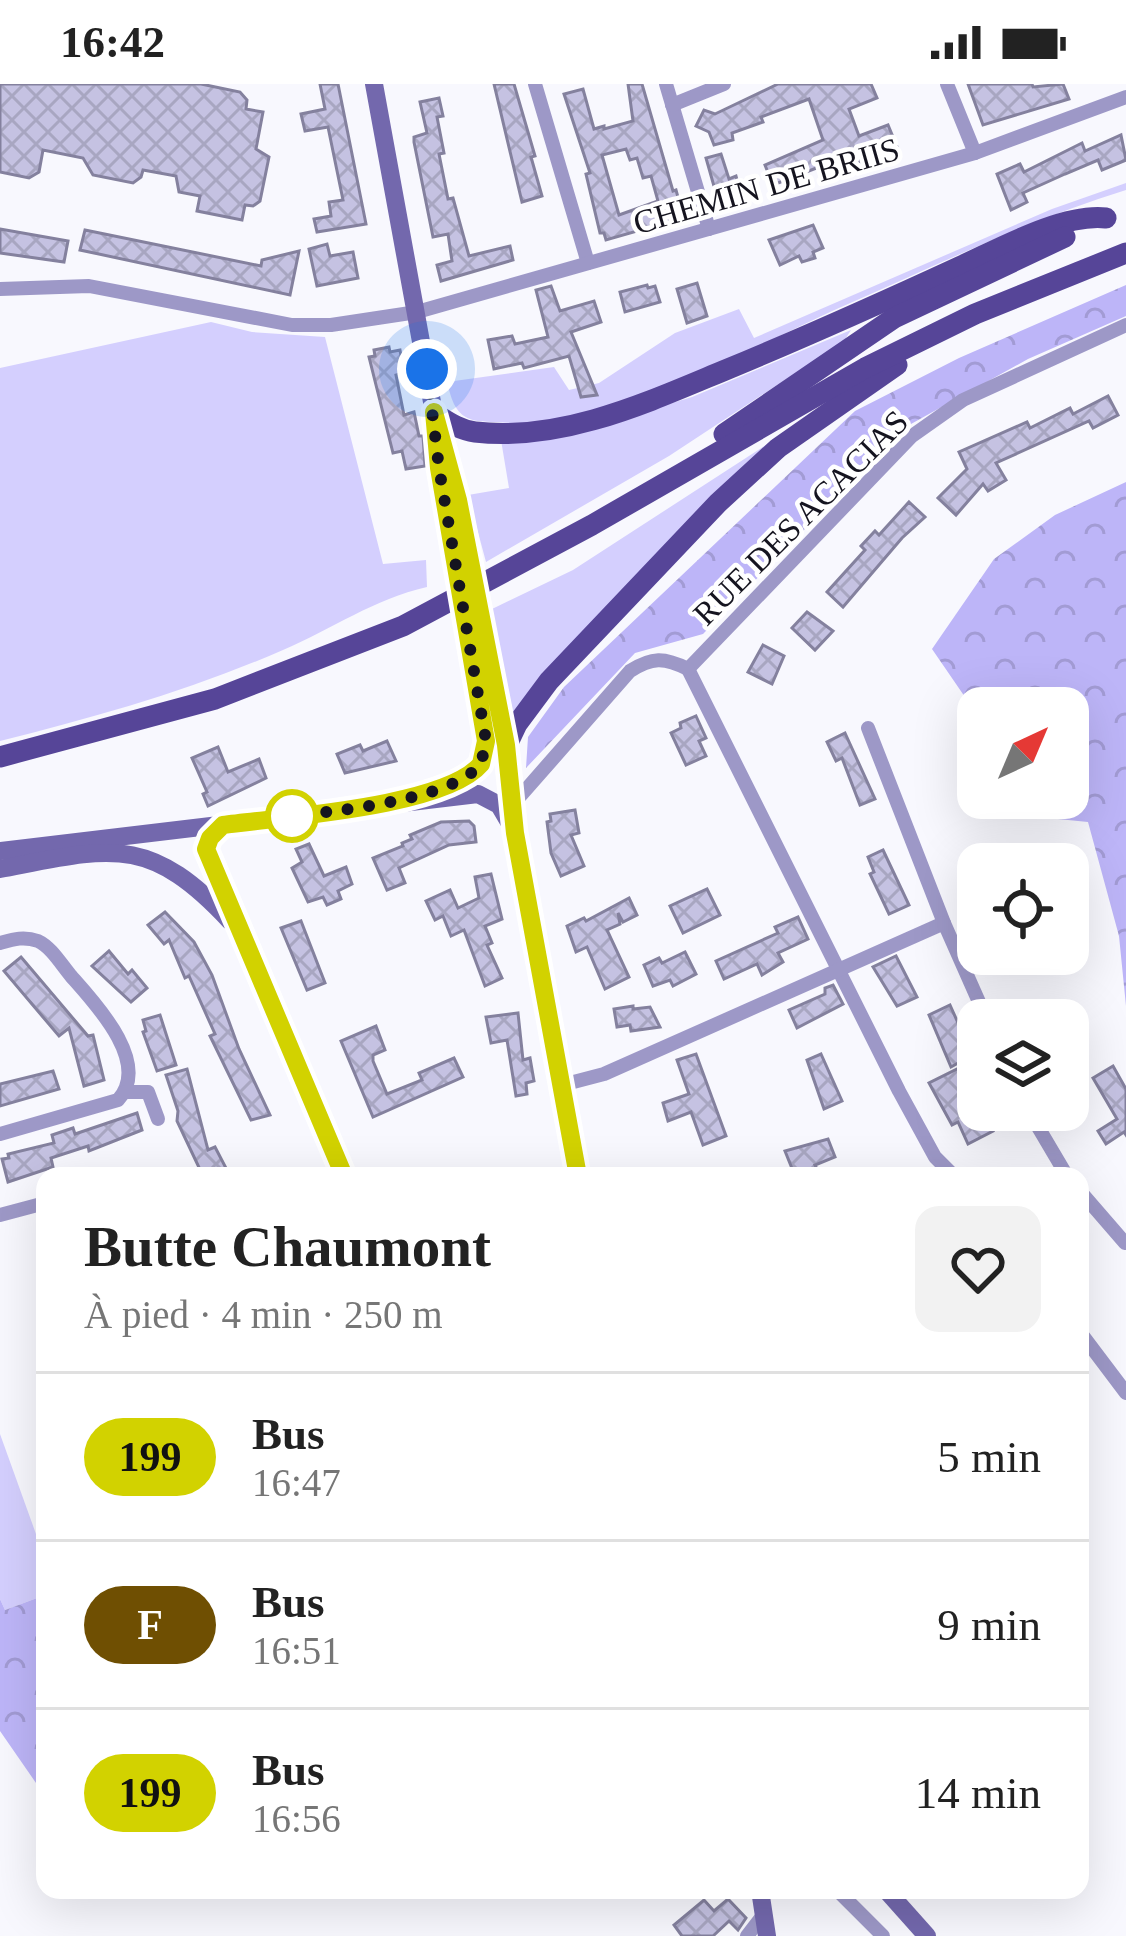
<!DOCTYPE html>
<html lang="fr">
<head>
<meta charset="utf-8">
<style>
	body { margin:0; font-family:"Times New Roman",serif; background:#f2f2f2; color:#222; height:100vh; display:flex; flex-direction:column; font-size:45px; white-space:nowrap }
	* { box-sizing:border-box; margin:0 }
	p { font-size:39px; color:#767676 }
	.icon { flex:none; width:66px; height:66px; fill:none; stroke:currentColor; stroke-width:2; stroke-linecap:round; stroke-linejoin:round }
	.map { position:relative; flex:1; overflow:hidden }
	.drawer { position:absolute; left:36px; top:1083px; width:1053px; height:732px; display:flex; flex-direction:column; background:#fff; border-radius:24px; box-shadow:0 12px 48px #0002 }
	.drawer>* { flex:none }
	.badge { padding:0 24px; border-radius:39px; font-size:42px; line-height:78px }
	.needle { width:78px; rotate:44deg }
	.buttons { position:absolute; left:957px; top:603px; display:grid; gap:24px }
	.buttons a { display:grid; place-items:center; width:132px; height:132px; border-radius:24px; background:#fff; box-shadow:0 12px 48px #0002; font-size:60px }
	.you { position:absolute; width:60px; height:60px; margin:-30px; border:9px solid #fff; border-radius:50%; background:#1a73e8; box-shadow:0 0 0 18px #1a73e833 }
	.map>.badge { position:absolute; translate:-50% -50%; box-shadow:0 0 0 6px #fff }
	.round { display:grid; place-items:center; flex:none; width:126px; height:126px; border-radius:24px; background:#f2f2f2 }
	.overview { display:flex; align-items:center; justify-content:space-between; height:204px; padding:0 48px }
	h1 { font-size:57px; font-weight:600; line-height:90px }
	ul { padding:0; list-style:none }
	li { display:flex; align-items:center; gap:36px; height:168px; padding:0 48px; border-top:3px solid #e0e0e0 }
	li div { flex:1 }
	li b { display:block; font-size:45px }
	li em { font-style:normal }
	li .badge { min-width:132px; font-weight:700; text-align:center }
	.status { display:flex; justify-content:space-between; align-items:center; height:84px; padding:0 60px; background:#fff; direction:ltr }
	.status svg { height:33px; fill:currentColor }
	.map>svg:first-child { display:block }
	.grass { fill:#d4cffe }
	.forest { fill:url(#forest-crowns) }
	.building { fill:url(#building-cross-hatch); stroke:#84819e; stroke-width:3; fill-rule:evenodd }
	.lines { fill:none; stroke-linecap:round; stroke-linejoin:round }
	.street { stroke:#9d98c7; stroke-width:14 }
	.secondary { stroke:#7368ad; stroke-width:18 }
	.primary { stroke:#564598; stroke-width:21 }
	.secondary-bridge { stroke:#7368ad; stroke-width:18 }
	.line-casing { stroke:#fff; stroke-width:27 }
	.line { stroke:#d2d200; stroke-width:18 }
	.walk { stroke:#15141f; stroke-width:12; stroke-dasharray:0 21.6 }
	.stop-dot { fill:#fff; stroke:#d2d200; stroke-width:6 }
	.labels { text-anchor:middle; stroke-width:9; stroke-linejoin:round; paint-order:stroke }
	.street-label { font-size:33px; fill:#15141f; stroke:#fff }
</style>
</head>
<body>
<div class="status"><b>16:42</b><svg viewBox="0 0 49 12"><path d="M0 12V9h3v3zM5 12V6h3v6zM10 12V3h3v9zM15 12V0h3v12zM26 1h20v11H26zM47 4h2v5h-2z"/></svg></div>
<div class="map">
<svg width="1126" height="1852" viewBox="0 0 1126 1852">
	<defs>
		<pattern id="forest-crowns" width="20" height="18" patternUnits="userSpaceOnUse" patternTransform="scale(3)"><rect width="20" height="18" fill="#bdb5f8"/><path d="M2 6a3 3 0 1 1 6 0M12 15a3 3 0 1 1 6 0" fill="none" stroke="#a29bd4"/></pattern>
		<pattern id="building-cross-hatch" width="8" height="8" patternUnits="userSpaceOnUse" patternTransform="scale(3)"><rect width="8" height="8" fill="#c5c2e2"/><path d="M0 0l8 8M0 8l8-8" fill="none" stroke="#a8a6c1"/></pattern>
	</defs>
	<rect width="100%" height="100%" fill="#f8f8fe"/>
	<g class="grass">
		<path d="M1126 99V106C1028 136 933 183 839 224 743 267 603 350 497 338 489 338 477 338 470 335 454 329 451 313 447 298L554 283 569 306 599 299 675 249 739 225 754 254 1052 125Z"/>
		<path d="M211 238 252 248 325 253 383 480 426 476 427 503C374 515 332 545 283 566 191 606 97 633 0 657V284Z"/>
		<path d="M851 246 844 257 669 372 486 478 468 411 509 404 501 356 598 341 692 313Z"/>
		<path d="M769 359 513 629 492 525 573 486Z"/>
		<path d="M0 1350 36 1450 45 1446V1511L5 1526 0 1515Z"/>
	</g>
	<g class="forest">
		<path d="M1126 201V232L1028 275 902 345 703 550 635 569 526 684 528 653 564 603 855 327 959 274Z"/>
		<path d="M1126 398V922L1119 852 1088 738 1048 734 1034 714H1068V624H978V632L932 565 994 475 1055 431Z"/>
		<path d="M45 1511V1712L0 1647V1515L5 1526Z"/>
	</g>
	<g class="building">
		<path d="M0 0H201L240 8 247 16 246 25 263 28 256 65 269 73 260 117 253 122 245 121 242 136 197 127 200 112 179 108 176 92 143 86 141 93 133 99 93 91 83 74 43 66 39 88 29 94 0 88Z"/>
		<path d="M320 0H338L366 140 317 148 314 135 331 132 329 118 343 116 328 43 305 47 301 30 325 25Z"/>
		<path d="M494 0H514L535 72 531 73 542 112 522 118Z"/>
		<path d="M628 0H642L673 107 676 106 679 117 688 115 693 131 606 156 604 149H600L586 90 590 89 564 10 583 5 594 45 604 42V45L633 37ZM626 65 630 76 637 74 643 94 651 92 658 117 619 131 602 71Z"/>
		<path d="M778 0H871L877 14 849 25 859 52 888 41 898 65 827 89 824 81 773 101 765 81 823 56 809 15 761 33 763 38 732 49 733 56 714 61 709 48 696 42 704 26 715 30Z"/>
		<path d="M968 0H1032L1033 3 1063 0 1069 15 983 41Z"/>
		<path d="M439 14 443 32 437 33 444 69 439 70 448 115 453 114 469 172 510 162 513 176 441 197 437 181 452 177 448 150 433 153 414 58V53L427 49 420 18Z"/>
		<path d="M1121 51 1126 76 1102 86 1098 76 1065 90 1023 109 1027 118 1011 126 997 90 1020 80 1024 88 1082 59 1085 67Z"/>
		<path d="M721 70 729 95 736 92 742 114 719 120 706 74Z"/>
		<path d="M813 141 823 164 813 168 815 174 802 178 799 172 780 181 769 156Z"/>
		<path d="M0 145 68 157 64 178 0 169Z"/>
		<path d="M85 146 261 182 262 176 299 167 290 211 80 166Z"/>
		<path d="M327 160 330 172 353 168 358 194 317 202 309 165Z"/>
		<path d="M697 199 707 232 687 239 677 205Z"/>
		<path d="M647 201 648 204 655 202 660 218 625 228 620 208Z"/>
		<path d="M551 202 560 227 594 217 601 238 571 248 597 311 581 313 569 272 524 284 522 279 494 285 488 256 512 252 515 260 548 253 536 206Z"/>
		<path d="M389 263 390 268 400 266 404 289 396 291 404 331 414 328 419 352H423L425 382 406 385 402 367 393 369 369 273 375 272 374 266Z"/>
		<path d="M1108 312 1118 331 1093 344 1089 337 996 379 1006 396 988 407 983 400 956 431 938 414 967 385 959 368 1027 338 1030 344 1070 324 1073 330Z"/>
		<path d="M909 418 925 433 902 454 843 523 827 508 865 466 861 462 875 447 879 451Z"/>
		<path d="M807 528 833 547 815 566 792 544Z"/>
		<path d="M763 561 784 572 772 600 748 588Z"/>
		<path d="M696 632 706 654 699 657 706 672 686 681 671 649 681 644 680 639Z"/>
		<path d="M845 649 875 715 860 721 842 674 836 677 827 658Z"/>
		<path d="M387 657 396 677 345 689 337 670 360 661 363 667Z"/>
		<path d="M218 663 228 688 259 675 266 694 208 722 203 710 207 708 192 674Z"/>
		<path d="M575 726 579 749 571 751 584 782 561 792 551 769 547 738 551 737 550 730Z"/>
		<path d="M469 737 474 742 476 758 449 761 399 784 405 799 387 806 373 774 403 762 402 759 412 755 410 751 441 738Z"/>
		<path d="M309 760 324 792 346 783 352 800 338 807 341 815 327 821 323 813 308 818 292 784 302 778 296 765Z"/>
		<path d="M883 766 909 821 889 830 870 790 874 788 868 773Z"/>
		<path d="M491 790 502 835 485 842 492 859 487 861 502 894 485 902 464 846 451 852 443 832 435 836 426 817 450 806 458 824 479 814 475 793Z"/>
		<path d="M707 805 720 831 683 849 670 822Z"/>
		<path d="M629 814 637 831 623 838 618 829 620 840 607 846 629 893 605 905 587 863 576 868 567 842 584 834 586 837Z"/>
		<path d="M165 828 194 858 212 891 239 965 270 1031 251 1036 210 952 215 950 189 892 185 894 169 856 164 860 148 841Z"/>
		<path d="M798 833 808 855 778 869 783 878 762 891 757 880 724 895 716 877 778 849 775 843Z"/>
		<path d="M301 837 325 899 307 906 281 844Z"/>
		<path d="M109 867 128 890 132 886 147 904 131 918 92 882Z"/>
		<path d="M685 868 696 890 673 902 670 896 653 902 644 881 659 874 662 879Z"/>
		<path d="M896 872 917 913 897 922 873 883Z"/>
		<path d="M21 873 88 952 93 951 104 996 84 1002 69 944 59 952 4 887Z"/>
		<path d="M833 901 843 920 797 944 789 926 825 910V904Z"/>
		<path d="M950 921 967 959 978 954V968L951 983 929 931Z"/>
		<path d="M633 922V925L650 923 660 943 631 947 630 941 617 943 614 925Z"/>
		<path d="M518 929 523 976 530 974 534 997 526 999 527 1010 516 1012 507 956 491 959 486 933Z"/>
		<path d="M160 931 176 981 157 987 143 948 146 947 143 936Z"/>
		<path d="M376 942 385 966 373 971V977L387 1010 422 996 419 989 454 974 463 993 373 1033 341 957Z"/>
		<path d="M696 970 726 1052 703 1061 691 1028 668 1037 663 1019 689 1010 677 976Z"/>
		<path d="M821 970 842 1017 824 1025 807 976Z"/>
		<path d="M1113 982 1126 1005V1051L1124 1048 1106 1060 1098 1047 1117 1035 1093 994Z"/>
		<path d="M959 984 968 1003 960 1006 970 1026H983L993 1047 968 1060 958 1038 952 1041 929 999Z"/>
		<path d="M187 985 208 1066 215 1063 227 1086 215 1092H203L177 1037 178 1027 166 991Z"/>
		<path d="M53 987 59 1005 0 1022V1000Z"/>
		<path d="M137 1029 142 1046 89 1067 88 1062 51 1074 53 1083 8 1098 2 1075 9 1074 8 1070 54 1059 52 1051 73 1044 75 1050Z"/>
		<path d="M828 1055 835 1073 815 1081 817 1085 795 1092 785 1067Z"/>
		<path d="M728 1815 746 1834 738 1846 729 1837 713 1852H682L674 1841 704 1816 714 1827Z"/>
	</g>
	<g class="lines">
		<g class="street">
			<path d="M535 0 588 179"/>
			<path d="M666 0 709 145"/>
			<path d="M947 0 975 69"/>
			<path d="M672 21 724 0"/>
			<path d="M0 205 89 202 292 241H331L417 228 975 69 1126 13"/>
			<path d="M688 585 899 1007 935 1073 954 1092"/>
			<path d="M688 585 912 352 963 316 1126 241"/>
			<path d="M868 644 944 839"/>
			<path d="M515 718 630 587C652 573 664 573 688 585"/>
			<path d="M0 859C14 855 24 852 38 857 51 863 61 880 71 892 95 919 152 979 118 1016L0 1050"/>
			<path d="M562 1001 604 990 944 839 987 936"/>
			<path d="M125 1008H148L158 1035"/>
			<path d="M1028 1026 1067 1092"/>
			<path d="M1080 1107 1125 1159"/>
			<path d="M0 1131 45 1119"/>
			<path d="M1080 1248 1126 1309"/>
			<path d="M837 1806 883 1852"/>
			<path d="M747 1852 764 1830"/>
		</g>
		<g class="secondary">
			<path d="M374 0 434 329 439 384 460 499"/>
			<path d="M449 378 464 443"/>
			<path d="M486 563 507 661 516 750 578 1092"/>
			<path d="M425 707 457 696 481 680 486 657 472 570"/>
			<path d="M222 741 207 760 210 779 344 1092"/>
			<path d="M0 767 478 710 499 721 516 750"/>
			<path d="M0 785C110 764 148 749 230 837"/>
			<path d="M760 1806 767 1852"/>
			<path d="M886 1806 927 1852"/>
		</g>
		<g class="primary">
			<path d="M434 329C447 337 459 346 475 348 561 358 646 319 723 287 803 254 881 219 959 183 999 165 1063 129 1106 134"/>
			<path d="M724 350 894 234 1065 153"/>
			<path d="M507 661 517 640 549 597 718 419 778 364 897 281"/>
			<path d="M0 673 215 615 403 542 592 441 865 284 975 230 1126 169"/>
		</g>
		<g class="secondary-bridge">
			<path d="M464 443 486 563"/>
			<path d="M460 499 472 570"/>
		</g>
	</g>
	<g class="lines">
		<g class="line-casing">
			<path id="line" d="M344 1092 206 765 210 754 223 741C281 733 445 723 481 680L486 657 439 384 434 328 458 416 506 661 515 749 578 1092"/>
		</g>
		<use href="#line" class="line"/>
		<path class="walk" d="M292 732 277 734C327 727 448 719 481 680L486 657 439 384 427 285"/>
	</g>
	<circle class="stop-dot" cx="292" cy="732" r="24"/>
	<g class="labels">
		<g class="street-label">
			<text transform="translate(766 101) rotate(-16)" y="12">CHEMIN DE BRIIS</text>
			<text transform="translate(800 433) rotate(-45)" y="12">RUE DES ACACIAS</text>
		</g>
	</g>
</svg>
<div class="buttons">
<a><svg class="needle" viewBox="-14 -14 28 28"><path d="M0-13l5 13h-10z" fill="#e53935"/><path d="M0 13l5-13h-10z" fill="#767676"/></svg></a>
<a><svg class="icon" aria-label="locate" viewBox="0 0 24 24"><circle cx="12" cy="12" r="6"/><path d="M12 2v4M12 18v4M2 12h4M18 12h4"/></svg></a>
<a><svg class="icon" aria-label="layers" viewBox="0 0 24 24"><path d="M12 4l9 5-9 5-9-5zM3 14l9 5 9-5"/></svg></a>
</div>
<div class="you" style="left:427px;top:285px"></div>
<section class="drawer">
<div class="overview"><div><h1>Butte Chaumont</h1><p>À pied · 4 min · 250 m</p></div><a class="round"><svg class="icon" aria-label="heart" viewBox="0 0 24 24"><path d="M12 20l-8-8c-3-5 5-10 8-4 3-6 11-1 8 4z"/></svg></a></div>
<ul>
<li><span class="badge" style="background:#d2d200;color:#111">199</span><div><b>Bus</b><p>16:47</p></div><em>5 min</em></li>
<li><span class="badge" style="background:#6f4f02;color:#fff">F</span><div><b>Bus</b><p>16:51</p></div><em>9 min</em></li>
<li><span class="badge" style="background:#d2d200;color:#111">199</span><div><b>Bus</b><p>16:56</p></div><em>14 min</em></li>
</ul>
</section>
</div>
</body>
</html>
